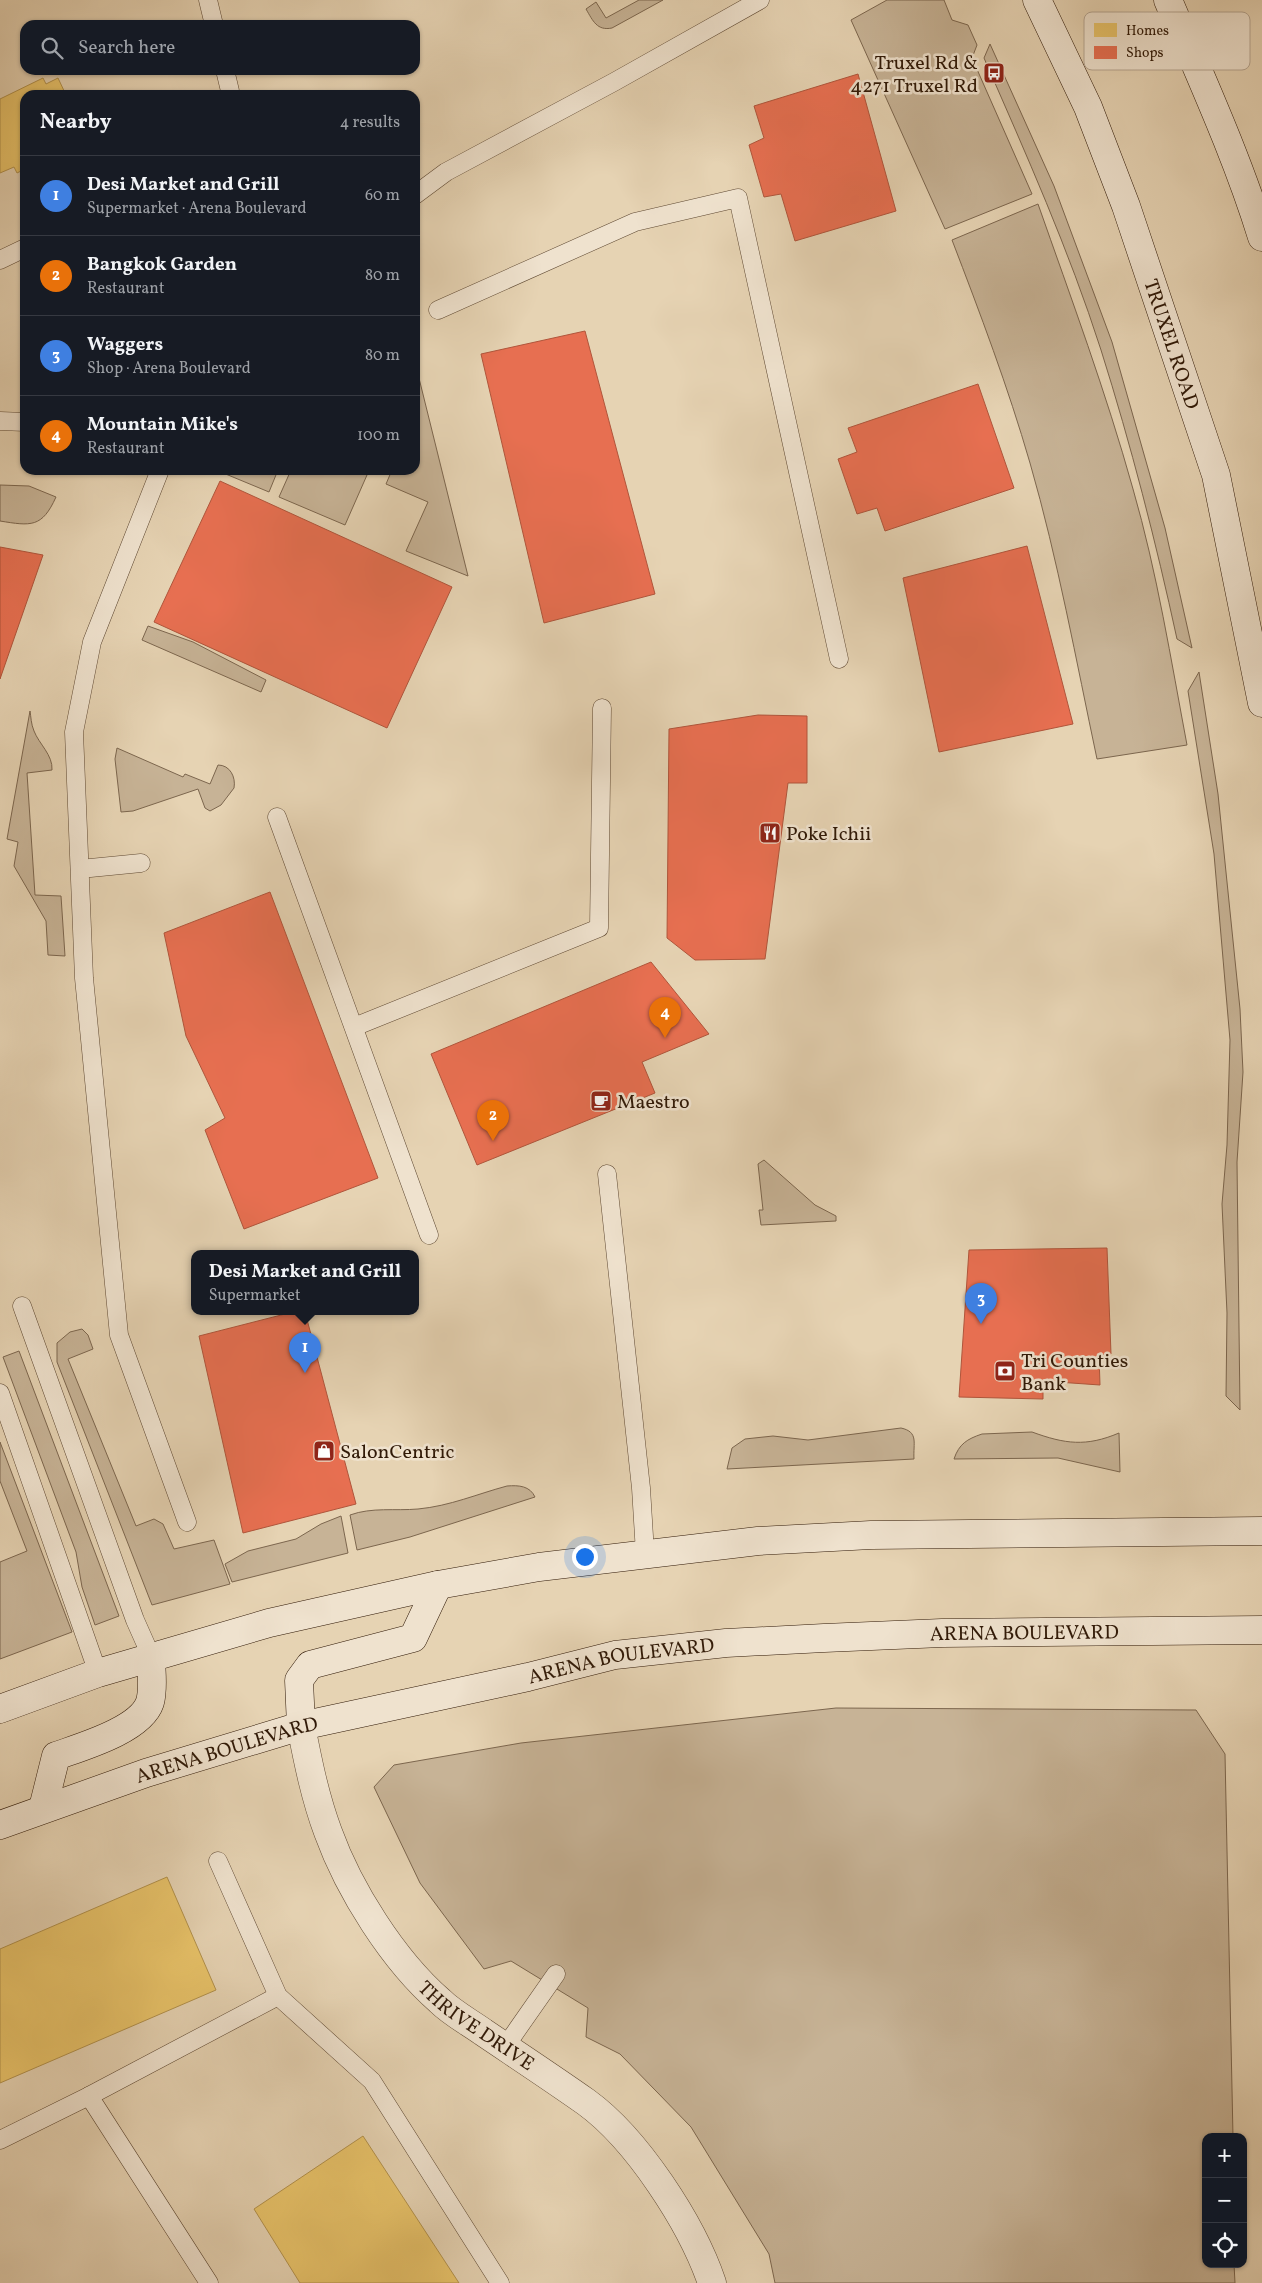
<!DOCTYPE html>
<meta charset="utf-8">
<style>
:root{--surface:#171b24;--page:#242831;--text:#f1f3f6;--muted:#9ea1a6;--line:#363941;--accent:#c59692}
body{margin:0;font-family:Vollkorn,serif;background:var(--page);color:var(--text)}
.controls{position:absolute;right:15px;bottom:15px;display:grid;overflow:hidden;border-radius:10px;box-shadow:0 1px 4px #0004}
.controls button{width:45px;height:45px;display:grid;place-items:center;padding:0;border:0;border-bottom:1px solid var(--line);background:var(--surface);color:var(--text);font:25px sans-serif}
.you{position:absolute;left:584px;top:1556px;width:18px;height:18px;margin:-12px;border:4px solid #fff;border-radius:50%;background:#1a73e8;box-shadow:0 0 0 8px #1a73e833}
.badge{display:grid;place-items:center;width:32px;height:32px;border-radius:50%;background:var(--accent);color:#fff;font-size:16px;font-weight:700}
.pin{position:absolute;translate:-50% -41px;filter:drop-shadow(0 1px 2px #0008)}
.pin::after{content:'';position:absolute;top:26px;width:18px;height:15px;background:inherit;clip-path:polygon(0 0,100% 0,50% 100%)}
.popup{position:absolute;left:191px;top:1250px;width:228px;height:65px;box-sizing:border-box;display:grid;place-content:center;border-radius:10px;background:var(--surface);filter:drop-shadow(0 1px 4px #0005);font-size:16px;white-space:nowrap;color:var(--muted)}
.popup b{font-size:19px;color:var(--text)}
.popup::after{content:'';position:absolute;left:50%;top:100%;margin-left:-10px;border:10px solid transparent;border-top-color:var(--surface)}
.list{margin:0;padding:0;list-style:none}
h2{display:flex;justify-content:space-between;align-items:center;height:65px;margin:0;padding:0 20px;font-size:21px}
h2 small{font-size:16px;font-weight:400;color:var(--muted)}
.list li{display:grid;grid-template-columns:32px 1fr auto;gap:15px;align-items:center;box-sizing:border-box;height:80px;padding:0 20px;border-top:1px solid var(--line)}
.list b{display:block;font-size:19px;white-space:nowrap}
.list p{margin:0;font-size:16px;white-space:nowrap;color:var(--muted)}
.list em{font-size:16px;font-style:normal;color:var(--muted)}
.icon{flex:none;width:28px;height:28px;fill:none;stroke:currentColor;stroke-width:2;stroke-linecap:round;stroke-linejoin:round}
.map{position:relative;flex:none;width:1262px;height:2283px;overflow:hidden}
.search{position:absolute;background:var(--surface);box-shadow:0 1px 4px #0004;left:20px;top:20px;width:400px;height:55px;display:flex;align-items:center;gap:12px;box-sizing:border-box;padding:0 18px;border-radius:15px;color:var(--muted);font-size:19px}
.panel{position:absolute;background:var(--surface);box-shadow:0 1px 4px #0004;left:20px;top:90px;width:400px;height:385px;border-radius:15px}
.map>svg:first-child{display:block}
.green{fill:#c7b396;stroke:#7c664e}
.homes{fill:#e9c46a;stroke:#b2914c}
.shops{fill:#e76f51;stroke:#b0553b}
.lines{fill:none;stroke-linecap:round;stroke-linejoin:round}
.service-casing{stroke:#5e4832;stroke-width:19}
.minor-casing{stroke:#5e4832;stroke-width:29}
.secondary-casing{stroke:#301907;stroke-width:29}
.service{stroke:#efe2ce;stroke-width:18}
.minor{stroke:#efe2ce;stroke-width:28}
.secondary{stroke:#efe2ce;stroke-width:28}
.labels{text-anchor:middle;stroke-width:5;stroke-linejoin:round;paint-order:stroke}
.poi-label{font-size:20px;fill:#301907;stroke:#efe2ce;text-anchor:start}
.street-label{font-size:20px;fill:#301907;stroke:#efe2ce}
.key{fill:#efe2ce;stroke:#b6a692;stroke-width:1}
.key-label{font-size:14px;fill:#301907}
</style>
<div class="map">
<svg width="1262" height="2283" viewBox="0 0 1262 2283">
<rect width="100%" height="100%" fill="#e6d3b3"/>
<filter id="stains"><feTurbulence type="fractalNoise" baseFrequency=".004" numOctaves="4"/><feColorMatrix values="0 0 0 0 .2 0 0 0 0 .09 0 0 0 0 .02 0 0 0 .5 -.17"/></filter>
<radialGradient id="worn" r=".72"><stop offset=".6" stop-color="#630" stop-opacity="0"/><stop offset="1" stop-color="#630" stop-opacity=".3"/></radialGradient>
<g class="green">
<path d="M639,0h24l-51,28c-15,3 -19,-7 -26,-19l10,-7 10,16z"/>
<path d="M887,0h57l8,20 16,5 9,20 -5,13 60,136 -87,35 -94,-209z"/>
<path d="M990,44l64,142 58,156 53,186 27,120 -15,-9c-21,-97 -46,-194 -76,-289 -32,-100 -75,-196 -117,-292z"/>
<path d="M1038,204c33,94 68,188 95,285 24,83 38,171 54,256l-90,14c-21,-99 -39,-199 -67,-296 -22,-76 -50,-150 -78,-223z"/>
<path d="M415,362l53,214 -62,-25 22,-49 -42,-18 6,-14h23z"/>
<path d="M216,470h62l-9,22z"/>
<path d="M291,470h64l12,5 -22,50 -66,-28z"/>
<path d="M0,485l29,1 27,11c-14,31 -25,29 -56,24z"/>
<path d="M148,626l45,16 73,38 -5,12 -119,-52z"/>
<path d="M1199,672l19,122 22,215 3,63 -6,90 3,248 -14,-14 1,-83 -5,-109 5,-59 3,-105 -16,-186 -26,-163z"/>
<path d="M30,711c1,6 1,13 4,20 5,13 19,24 18,39l-25,3 8,122 26,1 4,60 -17,-1 -2,-34 -32,-55 4,-24 -11,-3z"/>
<path d="M117,748l66,29 2,-3 25,10 8,-19c12,0 18,12 16,23l-13,17 -11,6 -5,-3 -7,-19 -65,22 -12,1 -6,-53z"/>
<path d="M764,1160l51,45 21,11v5l-75,4 -2,-15h4l-5,-46z"/>
<path d="M82,1329l6,6 5,14 -25,10 68,167 18,-7 9,5 11,25 40,-9 16,44 -78,21 -95,-243v-19l13,-11z"/>
<path d="M19,1351l100,265 -24,9 -13,-38 -6,-35 -73,-195z"/>
<path d="M901,1428c18,4 12,15 13,31l-187,10 5,-21 13,-9 28,-3 35,4z"/>
<path d="M1032,1432c33,12 54,15 87,1l1,39 -62,-14 -104,1c5,-15 13,-20 28,-25z"/>
<path d="M0,1442l72,190 -72,27v-97l27,-11 -27,-70z"/>
<path d="M507,1486c12,-1 23,0 28,11l-125,40 -53,13 -7,-35c22,-8 45,-4 68,-6 32,-3 59,-15 89,-23z"/>
<path d="M341,1516l7,37 -116,29 -7,-18 23,-13 48,-12 25,-15z"/>
<path d="M836,1708l360,2 29,44 8,383h-27v127h28l1,19h-460l-6,-29 -78,-127 -71,-73 -34,-17 2,-29 -77,-47 -27,8 -64,-86 -46,-96 20,-22 127,-22z"/>
</g>
<g class="homes">
<path d="M43,78l3,6 12,-6 8,17h-41v74l-8,4 -3,-6 -14,6v-74z"/>
<path d="M167,1877l49,113 -216,93v-134z"/>
<path d="M363,2136l96,147h-159l-46,-74z"/>
</g>
<g class="shops">
<path d="M858,74l38,137 -101,30 -14,-47 -17,3 -15,-52 15,-7 -10,-32z"/>
<path d="M585,331l70,263 -111,29 -63,-269z"/>
<path d="M978,384l36,104 -129,43 -8,-23 -20,6 -19,-55 19,-7 -9,-24z"/>
<path d="M220,481l232,106 -65,141 -233,-106z"/>
<path d="M1027,546l46,178 -134,28 -36,-174z"/>
<path d="M0,547l43,8 -43,124z"/>
<path d="M758,715l49,1v67h-19l-23,176 -70,1 -28,-22 2,-209z"/>
<path d="M270,892l108,286 -134,51 -39,-99 20,-12 -39,-82 -22,-103z"/>
<path d="M651,962l58,72 -67,28 13,31 -178,72 -46,-111z"/>
<path d="M1107,1248l4,106 -12,1 1,30 -57,-4v18l-84,-2 10,-147z"/>
<path d="M293,1312h12l51,192 -113,29 -44,-197z"/>
</g>
<g class="lines">
<g class="service-casing">
<g id="service">
<path d="M208,0l6,25"/>
<path d="M225,70l5,21 -1,4"/>
<path d="M415,195l31,-23 168,-90 146,-82"/>
<path d="M0,260l25,-12"/>
<path d="M438,310l197,-88 103,-24 101,461"/>
<path d="M0,421l25,1"/>
<path d="M160,470l-68,172 -18,90 10,246 35,357 68,187"/>
<path d="M277,817l152,418"/>
<path d="M80,869l61,-6"/>
<path d="M354,1027l245,-99 3,-220"/>
<path d="M607,1174l34,314 4,65"/>
<path d="M22,1306l113,314 16,36"/>
<path d="M0,1393l98,280"/>
<path d="M218,1861l60,135 94,85 128,202"/>
<path d="M505,2047l51,-73"/>
<path d="M89,2096l189,-100"/>
<path d="M0,2140l89,-44 120,187"/>
</g>
</g>
<g class="minor-casing">
<g id="minor">
<path id="s1" d="M301,1726c7,36 14,71 27,106 21,58 65,128 112,169 12,12 29,21 43,31 34,23 69,46 103,70 51,37 106,122 126,181"/>
</g>
</g>
<g class="secondary-casing">
<g id="secondary">
<path id="s2" d="M1037,0l51,107 38,99 90,269 46,228"/>
<path d="M1168,0c33,78 69,156 94,237"/>
<path d="M0,1709l98,-36 171,-50 169,-38 101,-18 219,-26 113,-6 391,-4"/>
<path d="M301,1726l-2,-46 11,-15 103,-27 25,-53"/>
<path d="M43,1808l13,-52c25,-9 85,-26 94,-54 4,-14 1,-31 1,-46"/>
<path id="s3" d="M0,1825l146,-52 155,-47 227,-49 87,-22 111,-12 98,-5 118,-5 320,-3"/>
</g>
</g>
<use href="#service" class="service"/>
<use href="#minor" class="minor"/>
<use href="#secondary" class="secondary"/>
</g>
<defs>
<g id="bus-square" transform="scale(1.125)"><rect x="-9" y="-9" width="18" height="18" rx="4" fill="#8f2418" stroke="#efe2ce"/><path d="M-5-6H5V4H4V6H2V4H-2V6H-4V4H-5ZM-3.5-4V0h7V-4ZM-3.5 1.2v1.5H-2V1.2ZM2 1.2v1.5H3.5V1.2Z" fill="#fff"/></g>
<g id="restaurant-square" transform="scale(1.125)"><rect x="-9" y="-9" width="18" height="18" rx="4" fill="#8f2418" stroke="#efe2ce"/><path d="M-5-6h1v4h1v-4h1v4h1v-4h1v5L-1.5 .5V6h-2V.5L-5-1ZM5-6V6H3V1.5H1.5Q1.5-4 5-6Z" fill="#fff"/></g>
<g id="cafe-square" transform="scale(1.125)"><rect x="-9" y="-9" width="18" height="18" rx="4" fill="#8f2418" stroke="#efe2ce"/><path d="M-5.5-4.5H6V0H3Q3 3.5 0 3.5H-2.5Q-5.5 3.5-5.5 0ZM3-3.2v2h1.7v-2ZM-6 4.5H4V6H-6Z" fill="#fff"/></g>
<g id="bank-square" transform="scale(1.125)"><rect x="-9" y="-9" width="18" height="18" rx="4" fill="#8f2418" stroke="#efe2ce"/><path d="M-6-4H6V4H-6ZM0-2.3a2.3 2.3 0 1 0 0 4.6a2.3 2.3 0 1 0 0-4.6Z" fill="#fff"/></g>
<g id="shop-square" transform="scale(1.125)"><rect x="-9" y="-9" width="18" height="18" rx="4" fill="#8f2418" stroke="#efe2ce"/><path d="M-5-2.5h2.3a2.7 3.5 0 0 1 5.4 0H5L5.5 6h-11ZM-1.5-2.5h3a1.5 2.3 0 0 0-3 0Z" fill="#fff"/></g>
</defs>
<g fill-rule="evenodd">
<use href="#bus-square" x="994" y="73"/>
<use href="#restaurant-square" x="770" y="833"/>
<use href="#cafe-square" x="601" y="1101"/>
<use href="#bank-square" x="1005" y="1371"/>
<use href="#shop-square" x="324" y="1451"/>
</g>
<g class="labels">
<g class="poi-label">
<text x="978" y="69" text-anchor="end">Truxel Rd &amp;<tspan x="978" dy="23">4271 Truxel Rd</tspan></text>
<text x="786" y="840">Poke Ichii</text>
<text x="617" y="1108">Maestro</text>
<text x="1021" y="1367">Tri Counties<tspan x="1021" dy="23">Bank</tspan></text>
<text x="340" y="1458">SalonCentric</text>
</g>
<g class="street-label">
<text dy="7" stroke="none"><textPath href="#s2" startOffset="370">TRUXEL ROAD</textPath></text>
<text dy="7" stroke="none"><textPath href="#s3" startOffset="1049">ARENA BOULEVARD</textPath></text>
<text dy="7" stroke="none"><textPath href="#s3" startOffset="644">ARENA BOULEVARD</textPath></text>
<text dy="7" stroke="none"><textPath href="#s3" startOffset="239">ARENA BOULEVARD</textPath></text>
<text dy="7" stroke="none"><textPath href="#s1" startOffset="358">THRIVE DRIVE</textPath></text>
</g>
</g>
<rect x="1084" y="12" width="166" height="58" rx="8" class="key"/>
<rect x="1094" y="23" width="23" height="14" fill="#e9c46a"/>
<rect x="1094" y="46" width="23" height="13" fill="#e76f51"/>
<g class="key-label">
<text x="1126" y="35">Homes</text>
<text x="1126" y="57">Shops</text>
</g>
<rect width="100%" height="100%" filter="url(#stains)"/>
<rect width="100%" height="100%" fill="url(#worn)"/>
</svg>
<div class="controls">
<button>+</button>
<button>−</button>
<button><svg class="icon" aria-label="locate" viewBox="0 0 24 24"><circle cx="12" cy="12" r="6"/><path d="M12 2v4M12 18v4M2 12h4M18 12h4"/></svg></button>
</div>
<div class="you"></div>
<div class="pin badge" style="left:305px;top:1373px;background:#3f7fe0">1</div>
<div class="popup"><b>Desi Market and Grill</b>Supermarket</div>
<div class="pin badge" style="left:493px;top:1141px;background:#e8710a">2</div>
<div class="pin badge" style="left:981px;top:1324px;background:#3f7fe0">3</div>
<div class="pin badge" style="left:665px;top:1038px;background:#e8710a">4</div>
<div class="search"><svg class="icon" aria-label="search" viewBox="0 0 24 24"><circle cx="10" cy="10" r="6"/><path d="M15 15l6 6"/></svg>Search here</div>
<section class="panel">
<h2>Nearby<small>4 results</small></h2>
<ul class="list">
<li><span class="badge" style="background:#3f7fe0">1</span><div><b>Desi Market and Grill</b><p>Supermarket · Arena Boulevard</p></div><em>60 m</em></li>
<li><span class="badge" style="background:#e8710a">2</span><div><b>Bangkok Garden</b><p>Restaurant</p></div><em>80 m</em></li>
<li><span class="badge" style="background:#3f7fe0">3</span><div><b>Waggers</b><p>Shop · Arena Boulevard</p></div><em>80 m</em></li>
<li><span class="badge" style="background:#e8710a">4</span><div><b>Mountain Mike's</b><p>Restaurant</p></div><em>100 m</em></li>
</ul>
</section>
</div>
